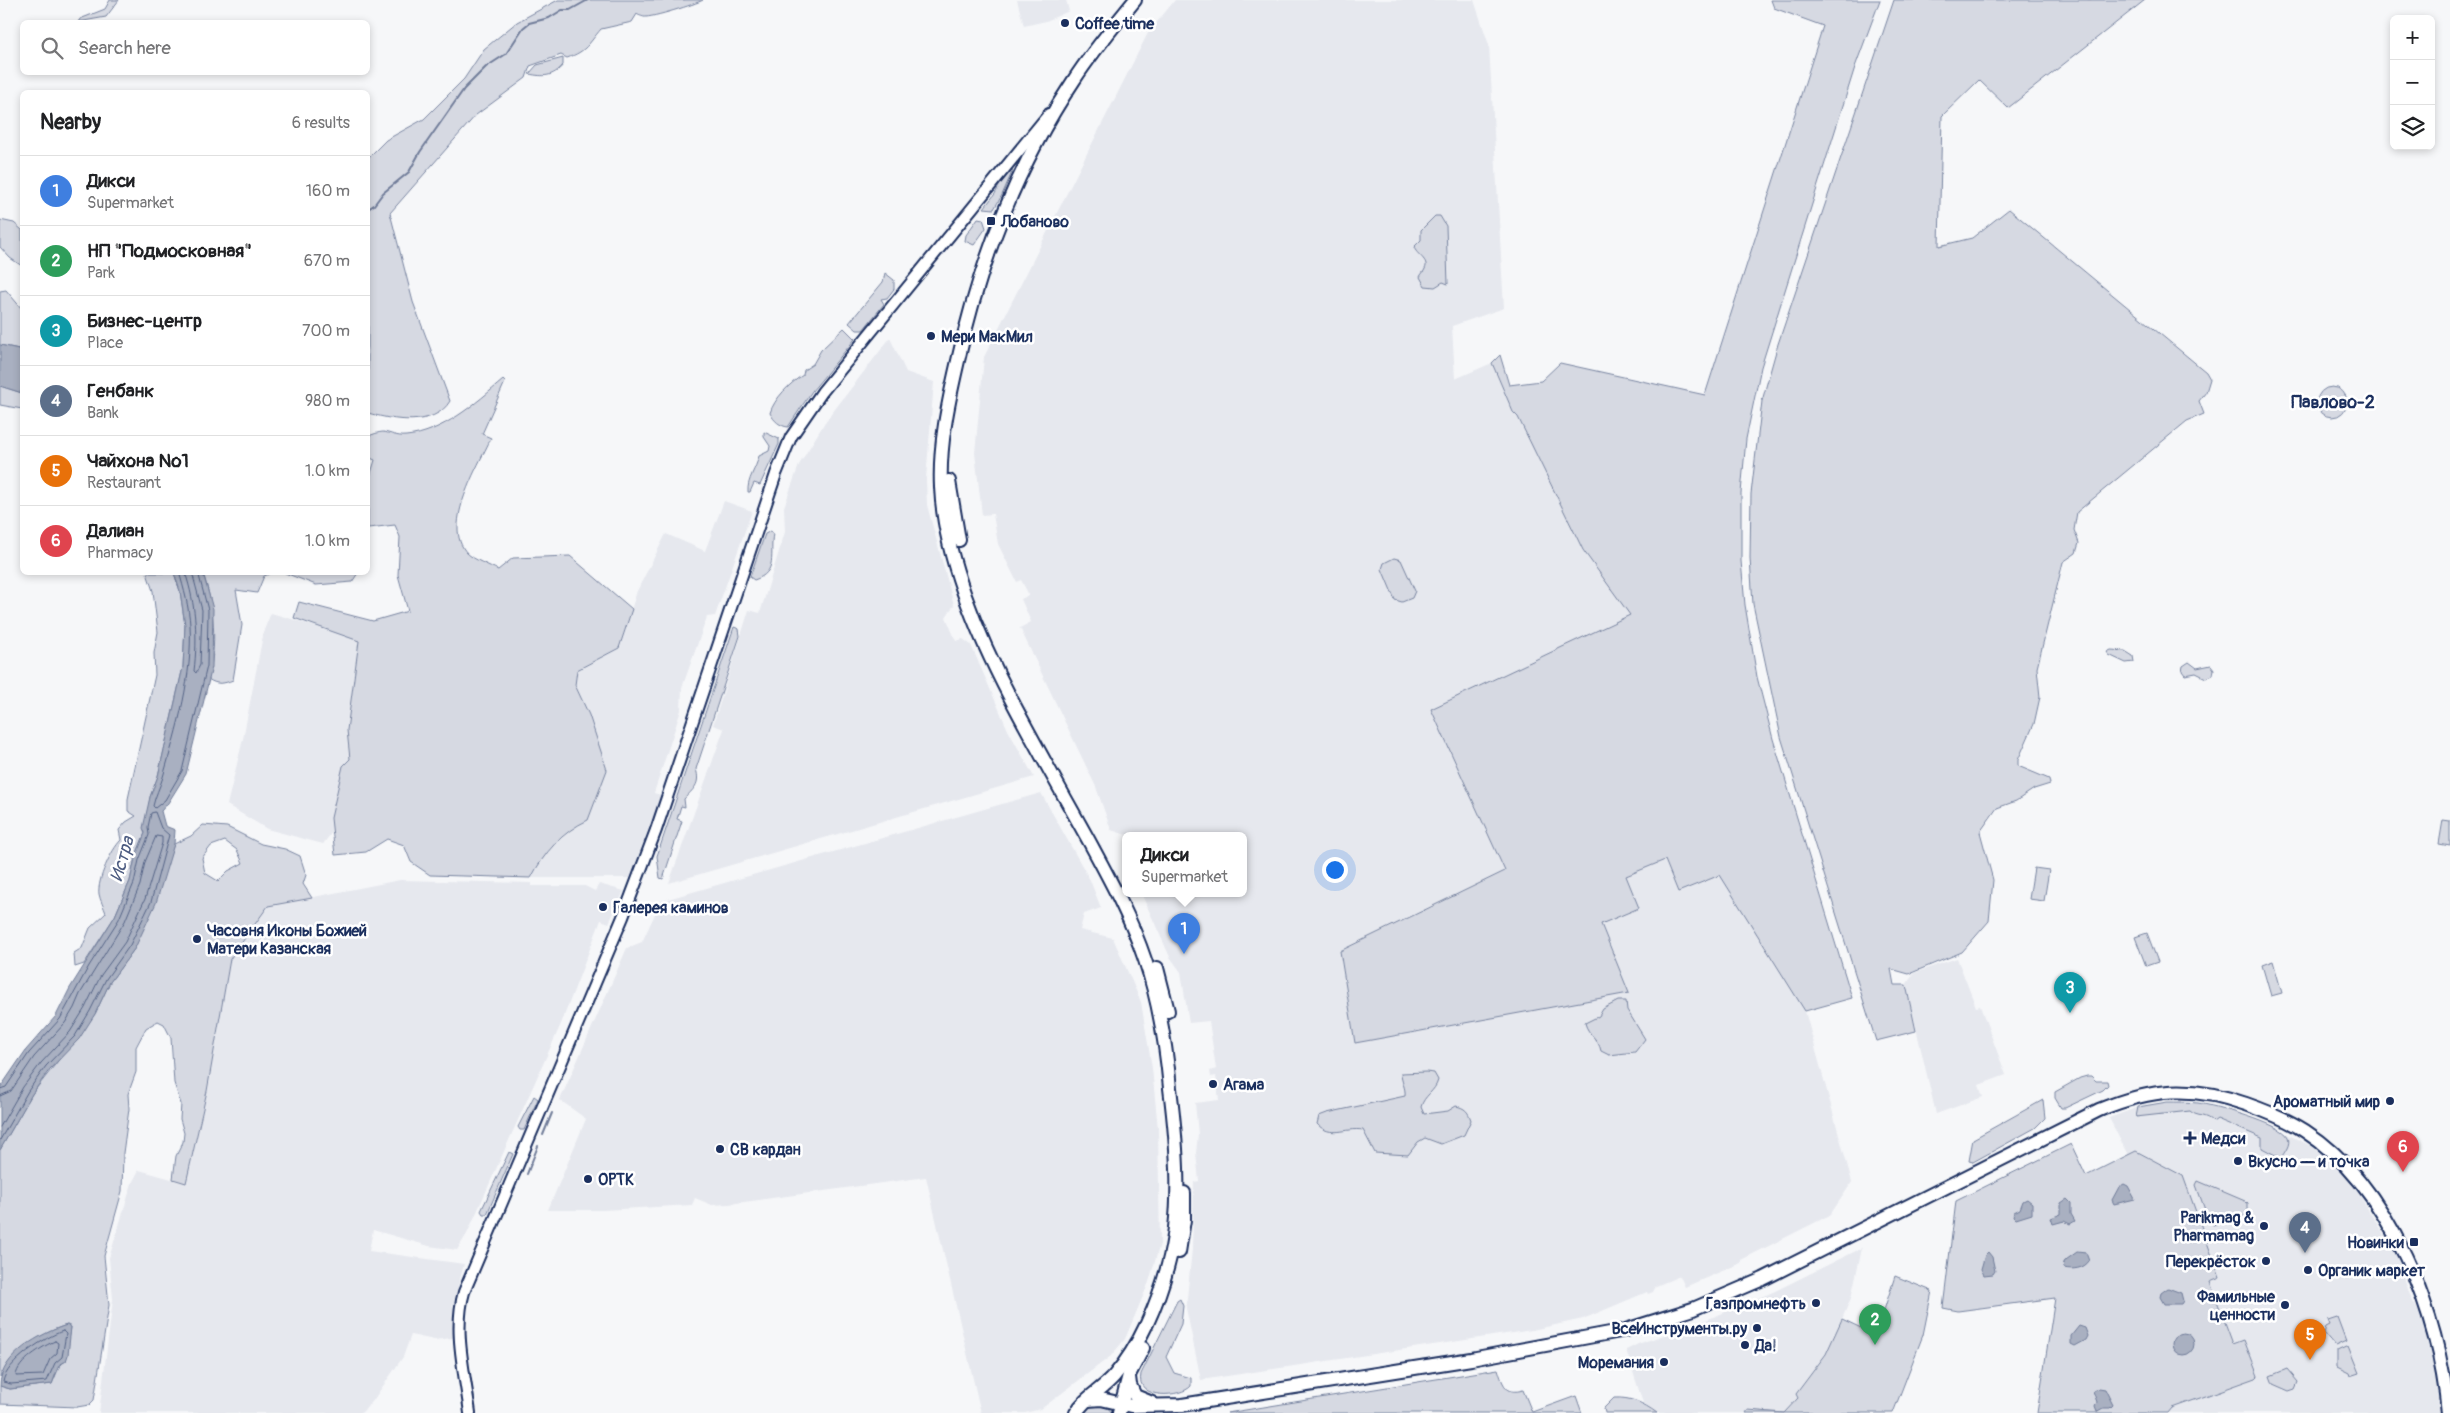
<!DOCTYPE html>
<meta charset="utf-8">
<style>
:root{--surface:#fff;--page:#f2f2f2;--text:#202124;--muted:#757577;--line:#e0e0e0;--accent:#b45309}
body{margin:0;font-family:Pangolin,sans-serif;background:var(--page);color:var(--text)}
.controls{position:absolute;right:15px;top:15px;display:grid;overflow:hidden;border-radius:8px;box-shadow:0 2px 8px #0003}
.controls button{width:45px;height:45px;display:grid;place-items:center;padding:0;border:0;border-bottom:1px solid var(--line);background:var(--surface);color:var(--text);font:25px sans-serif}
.you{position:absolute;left:1334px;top:869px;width:18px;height:18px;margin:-12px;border:4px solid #fff;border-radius:50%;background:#1a73e8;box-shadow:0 0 0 8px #1a73e833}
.badge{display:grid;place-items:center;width:32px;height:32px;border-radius:50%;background:var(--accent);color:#fff;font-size:16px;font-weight:700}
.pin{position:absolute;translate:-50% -41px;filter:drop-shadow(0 1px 2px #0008)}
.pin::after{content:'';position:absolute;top:26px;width:18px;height:15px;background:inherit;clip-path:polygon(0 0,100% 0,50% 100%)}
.popup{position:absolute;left:1122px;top:832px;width:125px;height:65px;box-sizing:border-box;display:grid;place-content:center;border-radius:8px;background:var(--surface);filter:drop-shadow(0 1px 4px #0005);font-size:16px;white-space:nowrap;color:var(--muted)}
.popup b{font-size:19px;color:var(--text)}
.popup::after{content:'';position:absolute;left:50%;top:100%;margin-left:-10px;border:10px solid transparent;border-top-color:var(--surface)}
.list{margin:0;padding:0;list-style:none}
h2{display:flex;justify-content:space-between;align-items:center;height:65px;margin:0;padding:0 20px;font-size:21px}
h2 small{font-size:16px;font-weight:400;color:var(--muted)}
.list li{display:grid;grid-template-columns:32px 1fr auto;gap:15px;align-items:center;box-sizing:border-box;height:70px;padding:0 20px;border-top:1px solid var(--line)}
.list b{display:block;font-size:19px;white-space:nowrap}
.list p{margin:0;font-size:16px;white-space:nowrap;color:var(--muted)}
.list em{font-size:16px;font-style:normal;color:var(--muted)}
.icon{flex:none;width:28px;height:28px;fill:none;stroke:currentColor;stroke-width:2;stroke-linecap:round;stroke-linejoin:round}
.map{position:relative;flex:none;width:2450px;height:1413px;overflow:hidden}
.search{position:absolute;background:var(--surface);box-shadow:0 2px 8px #0003;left:20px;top:20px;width:350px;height:55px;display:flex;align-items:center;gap:12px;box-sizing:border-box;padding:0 18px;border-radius:8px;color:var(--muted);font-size:19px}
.panel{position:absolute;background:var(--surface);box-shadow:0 2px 8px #0003;left:20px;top:90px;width:350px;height:485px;border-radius:8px}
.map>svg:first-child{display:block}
.built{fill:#e6e8ee}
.green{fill:#d6d9e2;stroke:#7884a0;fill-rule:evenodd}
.water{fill:#a9b0c1;stroke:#707c99}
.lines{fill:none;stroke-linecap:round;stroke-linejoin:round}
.shore{stroke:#546386;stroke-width:1}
.stream{stroke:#707c99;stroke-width:2}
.minor-casing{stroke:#1b2f5e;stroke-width:14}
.major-casing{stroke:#1b2f5e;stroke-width:16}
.minor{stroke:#fff;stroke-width:10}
.major{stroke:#fff;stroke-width:12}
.poi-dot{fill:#1b2f5e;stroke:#fff;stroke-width:2}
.labels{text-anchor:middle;stroke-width:5;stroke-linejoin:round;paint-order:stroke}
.poi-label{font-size:16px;font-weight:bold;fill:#1b2f5e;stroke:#fff;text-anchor:start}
.neighbourhood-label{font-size:18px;font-weight:bold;fill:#1b2f5e;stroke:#fff}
.water-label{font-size:18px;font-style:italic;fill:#4d5c81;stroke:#fff}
</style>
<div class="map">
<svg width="2450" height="1413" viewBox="0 0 2450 1413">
<rect width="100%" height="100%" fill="#f6f7f9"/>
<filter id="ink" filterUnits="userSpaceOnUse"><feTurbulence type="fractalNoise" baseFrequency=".02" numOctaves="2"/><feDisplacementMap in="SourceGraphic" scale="10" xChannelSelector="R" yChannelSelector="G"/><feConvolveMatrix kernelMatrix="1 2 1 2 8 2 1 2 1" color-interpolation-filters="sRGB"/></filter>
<g filter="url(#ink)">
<g class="built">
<path d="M1017,0h49l3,11 -23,10 -22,5z"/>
<path d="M1175,0h299l15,45 15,263 -52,18 3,53 37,-16 21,49 5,4 65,134 48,65 -200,94 74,162 -165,80 15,92 274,-50 -28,-69 25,-48 39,-16 13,32 42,-18 85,137 47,171 -22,33 -89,45v3l-56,24 -5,-11 -24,10 -3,6 -5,2 -1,-2 -64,27 -51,11 -331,50 -15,-72 6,-59 2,-67 5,-1 -3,-28 2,-19 -3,-31 24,-3 -3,-24 -5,1 -1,-6 6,-2 -7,-48 -20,2 -8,-51 -11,-15 -29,-64h102v-58h-116l-16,-5 -15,-43 -76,-159 11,-6 -10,-23 8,-4 -8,-15 -4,2 -19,-38 -5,-30 -11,1 -7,-62 9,-96 164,-324z"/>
<path d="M890,338l16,34 28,10 -8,97 1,26 27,100 -8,12 10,24 7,-2 8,6 37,85 26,47 -365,106 55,-154 -11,-4 36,-115 11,3 25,-81 -1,-25 15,-42 26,-43z"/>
<path d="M724,501l28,10 -37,105 -8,1 -25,71 -1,22 -27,83 7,2 -31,83h-99l12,-22 30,-29 15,-7 1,-105 -14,-30 2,-15 42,-22 18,-57 29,-57 39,17z"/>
<path d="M271,613l75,22 76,33 -37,96 -62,80 -56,-15 -40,-24 16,-66 21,-109z"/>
<path d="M1041,793l49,87 11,28 -17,6 -4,16 33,8 28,64 11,66 6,61 2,115 -11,38 -24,57 -14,17 -70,53 -16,4h-44l-55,-236 -197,27 -17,1 -17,-7 -3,7 -89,5h-55l38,-91 -26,-19 67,-152 15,-6 19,-41z"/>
<path d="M400,880l132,3v3h53l10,5 4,-7 25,7 -15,32 -8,-3 -40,104 -94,210 -10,16 -28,-4 -56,-16 -4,21 95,13 -11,42v32l-19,2 -23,-5 -8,22 -31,45 -11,11h-262l14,-114 -4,-41 23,-75 7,-13 47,13 21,-92 23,-132 38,-53z"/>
<path d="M1957,958l19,49 4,-1 26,69 -27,10 4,12 -47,17 -30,-129 8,-12z"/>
<path d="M2167,1102l30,1 28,6 32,10 56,28 31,28 14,18 39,63 14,42 11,19 14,61 4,35h-272l4,-5 84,-30 2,-2 -14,-36 -11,4 -24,-62 11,-5 -76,-121 -7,-5 -9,4 -19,-37 35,-13z"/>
<path d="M1862,1248l-11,50 -9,21 -16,35 -30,40 2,4 -14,15 -36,-3 -2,3h-89l-14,-10 -17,-53 12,-6 61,-21 74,-31z"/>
</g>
<g class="green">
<path d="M110,0h9l-13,17 -28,5 2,-3 25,-10z"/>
<path d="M558,0h145c-7,4 -51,18 -59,17 0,0 -7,-2 -7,-3l-5,8 -31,7c-13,15 -14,22 -34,29l-6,-3 -31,11 -4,12 -50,37 -86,98 23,89 37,99c-16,27 -58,19 -82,12v-255l18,-18 38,-21 40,-40 20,-30 33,-27z"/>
<path d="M1771,0h109l-25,67 -94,300 -15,72 -5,54v68l4,44 12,72 16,62 79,259 -47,13 -85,-136 -42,17 -13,-32 -39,16 13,32 -38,16 28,69 -274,50 -15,-92 165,-80 -74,-162 199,-94 -47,-65 -65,-133 -5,-5 -21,-49 8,-8 9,30 32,-4 19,-18 145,32 118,-369 -49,-18z"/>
<path d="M1894,0h251l-137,108 -29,-28 -37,36 -3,130 33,-8 37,-29 197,163 4,7 -4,13 -7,9 5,13 -17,7 -110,91 -3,18 5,13 -3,10 -13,9 -26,106 3,29 -6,27 -16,36v6l31,13 1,5 -16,5 -18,12 -19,7 -17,24 13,48 -4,41 -27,31 -53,22 -18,-5 3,16h12l10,46 -40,10 -95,-304 -28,-133 -3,-46 1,-64 11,-93 16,-57z"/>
<path d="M563,58v7c-10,12 -19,12 -34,9l8,-9z"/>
<path d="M1007,170h6l-11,25 -8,14 -10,-1 11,-14z"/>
<path d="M1435,216h5l6,10 2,58 -5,-2 -8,5 -10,-1 -5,-9c1,-3 4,-5 5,-8 5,-9 -9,-14 -11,-22l7,-7v-10z"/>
<path d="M978,218l5,1 3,9 -12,17 -9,-4 1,-6z"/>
<path d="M0,220l14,3 8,7v36l-12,-8 -10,-11z"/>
<path d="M885,273l9,7v9l-7,9 -6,1 3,5 -21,26h-6l-8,-7 34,-41z"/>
<path d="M6,290l16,19v43l-3,-3 -19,-4v-54z"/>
<path d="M844,328l11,11 -43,52 -24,36c-8,-1 -14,-6 -18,-14 4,-14 20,-30 33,-38l1,-5 9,-6 8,-14z"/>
<path d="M503,380l2,2 -23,52 9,4c-13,29 -50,87 -24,115 7,7 22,12 31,17l15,-12 57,-2 62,53 -13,39 -42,22 -2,15 14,30 18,55 -19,50c-26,12 -44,33 -57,58l-101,-3 -19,-13 -7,-17 -17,-6 -21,13 -31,3 -4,-37 12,-52 7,-7 -3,-29 12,-89 -65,-23 5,-16 74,19 35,-10 -10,-36 2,-38 -5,-12 -27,3v-45l7,-23 -7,-3v-21c4,-1 10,-4 15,-4 8,1 14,5 23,4 36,-3 70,-33 97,-56z"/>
<path d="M0,386l22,7v16l-22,-4z"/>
<circle cx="2332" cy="402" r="15"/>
<path d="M764,432l15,7v5l-19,41 -6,-2 -4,9h-2c-1,-13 8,-23 11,-36l10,-5 1,-5 -6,-9z"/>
<path d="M771,531l2,3c-4,20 6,38 -19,46l-4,-3 15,-43z"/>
<path d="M1394,558l7,2 14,31 -3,7 -10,4 -7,-2 -13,-31 2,-6z"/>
<path d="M147,573h27l6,18 5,34 -2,42 -25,109 -8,21 -5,36 -10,25 -5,23 -15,35 -31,48 -9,3 -1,-14 8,-5 8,-20 16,-15c-2,-6 -6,-13 -7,-19 -2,-14 12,-44 22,-54l-2,-10 7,-8 10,-6 -8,-5v-12l27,-124 -1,-22 4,-21 -5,-41z"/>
<path d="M203,573h69l-8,3 -7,17 -21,-3 6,35 -9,55c-10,4 -16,5 -25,-1 10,-34 6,-73 -5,-106z"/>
<path d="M285,573h73l-6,9 -36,3z"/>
<path d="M734,627l5,2 1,7 -44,133c5,16 -3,20 -12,30l1,8 -4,-1 -4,13 5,2 -19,58 -3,-1 -3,-22z"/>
<path d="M2111,650l14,1 8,5 1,6 -8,1 -17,-8 -2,-3z"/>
<path d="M2189,662l8,6 14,-3 3,4 -1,6 -7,3 -10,-5 -11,2 -3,-4 1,-5z"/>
<path d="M2443,820l7,1v25l-11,-2z"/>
<path d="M203,825l24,2 34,17 24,5 15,7 6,19 -3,9 9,14 -44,8 -38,53 -23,132 -21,92 -13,-4 3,-23 7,-14 1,-9 -4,-14 1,-15 -7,-21 -3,-45 -7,-14 -6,-3 -12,7 -10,19v25l-8,22 1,15 -6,44 -1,38 -18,65 5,49 -15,95 -5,5 -12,2 -77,-3v-18l10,3 42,-5 8,-19 6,-4 5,-34 -4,-2c-29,9 -51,26 -67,52v-227l32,-56 63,-80 15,-32 25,-34 39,-104 17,-8zM225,841l12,9 6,13 -15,8 -10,10 -13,-8 -3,-15 9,-12z"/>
<path d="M2034,868l15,2 -5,31 -15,-2z"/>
<path d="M2147,933l11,29 -12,4 -11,-29z"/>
<path d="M2273,961l9,32 -11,3 -9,-31z"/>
<path d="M1618,1001h8l1,9 18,29 -10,13 -26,3 -8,-4c-2,-12 -13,-16 -16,-28l14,-7 4,-7z"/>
<path d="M1426,1072l8,1 4,7c-3,12 -14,15 -17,27l3,7 24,-3 8,-5c9,2 12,5 15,14l-7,15 -23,9 -16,-6 -7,4 -10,13 -33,-2 -12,-23c-17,-3 -32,9 -46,-6l2,-8 8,-3 78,-17c1,-9 -4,-14 -4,-23z"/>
<path d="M2087,1076h4l5,5h11l1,4 -5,5 -38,18h-4l-6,-10v-6l25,-14z"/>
<path d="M534,1096l4,3 -14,31h-4l-2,-3z"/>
<path d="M2043,1100l2,18 -10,10 -62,34 -4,-1 4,-22z"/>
<path d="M2167,1102c10,0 21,0 31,1 15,2 85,21 90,34 3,8 -3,14 -7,21l-19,-10v-10l-45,-19 -4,3c-7,-8 -17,-5 -23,-11l-54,6 2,-10z"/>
<path d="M2071,1144l15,32 50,-25 47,25 37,102 -10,4 23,62 11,-4 14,36 -2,2 -84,30 -4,5h-131l18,-115 -97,13 -15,-3 13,-107z"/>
<path d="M509,1152l4,2 -26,60h-4l-2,-3z"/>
<path d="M2198,1181l47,20 3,3v6l-4,6 -31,9 -4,-4 -13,-36z"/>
<path d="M1895,1276l37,15 -9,44 -30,78h-147l2,-3 36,3 14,-15 -2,-4 30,-40 16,-35 34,16z"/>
<path d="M1180,1299l3,7 -2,18 -15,33 8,16 17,5v8c-9,11 -56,15 -50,-12l36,-73z"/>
<path d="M2337,1317l9,24 -11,5 -11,-13 2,-6 4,-2 -2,-5z"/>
<path d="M2348,1346l11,27 -9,3 -1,-3 -12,-6v-16z"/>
<path d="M1498,1369c5,16 8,26 25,21l9,22 44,-16 6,17h-355z"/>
<path d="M2287,1369l11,13 -3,7 -6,2 -16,-7 -3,-8z"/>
<path d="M1614,1398c17,-1 29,5 43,15h-52l-1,-5z"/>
<path d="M1092,1403l15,4 5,6h-31z"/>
</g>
<g class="water">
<path d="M0,345l19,4 3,3v41l-22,-7z"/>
<path d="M174,573h29l10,36 -1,58 -26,107 -18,29 -7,8 4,15 10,4 -1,14 -18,59 -21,45 -25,34 -15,32 -16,25 -29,30 -18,25 -32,56v-62l26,-38 30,-34 14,-28 45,-72 15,-35 5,-23 10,-25 -2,-5 7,-31 8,-21 25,-109 2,-42 -5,-34z"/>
<path d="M2124,1184l4,2 7,13 -21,5 -2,-4 7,-13z"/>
<path d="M2027,1199l5,4v11l-16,5 -3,-3 1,-4 6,-3 3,-8z"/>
<path d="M2067,1199l4,4v11l4,7 -5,3 -6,-3 -11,3 -2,-6 10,-4v-11z"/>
<path d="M1988,1252l4,5 3,14 -2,3 -9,1 -3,-6 4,-14z"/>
<path d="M2077,1252l9,1 3,8c-5,8 -17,9 -25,7l-1,-6z"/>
<path d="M2168,1288l13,5 2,8 -2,3h-17l-4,-7 1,-4z"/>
<path d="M67,1325l4,2 -3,28 -2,6 -7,4 -7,19 -42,5 -10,-3c0,-31 41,-53 67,-61z"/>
<path d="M2079,1326l6,2 3,8 -2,4 -11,6 -4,-2v-8z"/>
<circle cx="2183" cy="1344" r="11"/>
<path d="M2099,1388l6,1 8,16 -3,3h-6l-7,4 -2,-5 2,-5 -4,-11z"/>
</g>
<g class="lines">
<g class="shore">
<path d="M179,572c5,17 10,35 11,53 3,50 -13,104 -27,152 -3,10 -8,19 -10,29l2,2 10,-8 17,-29 25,-105 1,-56 -10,-38"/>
<path d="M185,572c11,33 13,65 9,99l2,2 4,-8 2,-55 -10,-38"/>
<path d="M0,1089l6,-2 23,-34 31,-34 29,-53 30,-47 15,-36 5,-23 10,-25 -1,-8 3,-14 4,-1 6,16 8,7 -18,67 -21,43 -24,34 -16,32 -15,25 -29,30 -18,25 -28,49"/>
<path d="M0,1096l11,-5 23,-34 31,-34 9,-15 6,-14 45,-73 15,-36 5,-23 11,-26 6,1v6l-17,56 -20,43 -24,33 -16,33 -15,24 -29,31 -18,24 -23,40"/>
<path d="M63,1331l3,3 -4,23 -7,6 -8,18 -36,3 -8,-2c3,-20 42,-45 60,-51z"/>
<path d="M55,1341l3,2 -1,10 -7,6 -7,16 -27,1c1,-14 27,-30 39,-35z"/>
</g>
<g class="stream">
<path d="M368,209l6,-4 9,-12 26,-21 11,-20 44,-63 22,-22 20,-13 17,-26 6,-5 20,-5 13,-8h8l18,-10"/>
<path d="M543,1135l9,-22"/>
<path d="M527,1174l11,-28"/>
</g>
<g class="minor-casing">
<path id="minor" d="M470,1413c-5,-39 -17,-83 -6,-121l159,-375 33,-87 120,-356 15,-37 31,-45 227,-278"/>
</g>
<g class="major-casing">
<g id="major">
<path d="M949,481l10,59"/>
<path d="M1157,968l11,43"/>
<path d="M1179,1252l5,-32v-27"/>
<path d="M1129,1377l1,8 5,11 17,7"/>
<path d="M1088,1400l13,-1 30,7 51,-1 289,-46 155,-29 67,-21 70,-30 336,-169c53,-22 93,-25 147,-6 20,7 41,15 59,27 85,55 135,184 143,282"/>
<path d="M1076,1413c8,-15 27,-24 38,-37 26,-30 44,-73 54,-111 15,-55 9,-120 2,-177 -4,-43 -11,-87 -25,-128 -14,-42 -35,-80 -56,-119 -26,-47 -53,-94 -78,-142 -32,-61 -67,-143 -70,-212 -2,-41 7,-83 16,-122 22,-100 60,-200 117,-285 18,-28 40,-54 61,-80"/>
<path d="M1119,1413l10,-38 14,-27"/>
</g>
</g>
<use href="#minor" class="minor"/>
<use href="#major" class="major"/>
</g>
</g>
<g class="poi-dot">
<circle cx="1065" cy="23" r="5"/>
<rect x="986" y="216" width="10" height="10" rx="2.5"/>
<circle cx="931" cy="336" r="5"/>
<circle cx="603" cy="907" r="5"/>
<circle cx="197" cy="939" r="5"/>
<circle cx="1213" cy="1084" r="5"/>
<circle cx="2390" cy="1101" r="5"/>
<path d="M2187.5 1130.5h5v5h5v5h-5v5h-5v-5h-5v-5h5z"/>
<circle cx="720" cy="1149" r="5"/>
<circle cx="2238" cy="1161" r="5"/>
<circle cx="588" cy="1179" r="5"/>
<circle cx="2264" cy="1226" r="5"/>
<rect x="2409" y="1237" width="10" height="10" rx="2.5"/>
<circle cx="2266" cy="1261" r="5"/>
<circle cx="2308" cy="1270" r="5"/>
<circle cx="1816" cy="1303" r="5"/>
<circle cx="2285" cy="1305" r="5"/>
<circle cx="1757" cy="1328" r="5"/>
<circle cx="1745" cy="1345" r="5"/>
<circle cx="1664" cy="1362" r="5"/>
</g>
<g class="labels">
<g class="poi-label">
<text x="1075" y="29">Coffee time</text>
<text x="1001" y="227">Лобаново</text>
<text x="941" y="342">Мери МакМил</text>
<text x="613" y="913">Галерея каминов</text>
<text x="207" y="936">Часовня Иконы Божией<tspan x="207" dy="18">Матери Казанская</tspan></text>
<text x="1223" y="1090">Агама</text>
<text x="2380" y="1107" text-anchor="end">Ароматный мир</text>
<text x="2201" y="1144">Медси</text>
<text x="730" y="1155">СВ кардан</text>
<text x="2248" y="1167">Вкусно — и точка</text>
<text x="598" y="1185">ОРТК</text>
<text x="2254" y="1223" text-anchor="end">Parikmag &amp;<tspan x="2254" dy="18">Pharmamag</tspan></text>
<text x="2404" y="1248" text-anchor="end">Новинки</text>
<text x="2256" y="1267" text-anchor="end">Перекрёсток</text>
<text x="2318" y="1276">Органик маркет</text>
<text x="2275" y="1302" text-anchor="end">Фамильные<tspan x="2275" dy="18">ценности</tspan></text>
<text x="1806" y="1309" text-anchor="end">Газпромнефть</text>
<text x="1747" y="1334" text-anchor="end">ВсеИнструменты.ру</text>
<text x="1755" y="1351">Да!</text>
<text x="1654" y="1368" text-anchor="end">Моремания</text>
</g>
<g class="neighbourhood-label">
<text x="2333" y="408">Павлово-2</text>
</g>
<g class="water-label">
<text transform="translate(122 859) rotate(-74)" y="6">Истра</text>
</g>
</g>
</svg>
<div class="controls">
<button>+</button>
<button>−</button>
<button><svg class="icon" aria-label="layers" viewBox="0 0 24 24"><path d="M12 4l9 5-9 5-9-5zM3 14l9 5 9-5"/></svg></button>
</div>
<div class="you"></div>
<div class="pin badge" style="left:1184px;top:954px;background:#3f7fe0">1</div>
<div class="popup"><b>Дикси</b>Supermarket</div>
<div class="pin badge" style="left:1875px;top:1345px;background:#2e9e5b">2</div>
<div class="pin badge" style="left:2070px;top:1013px;background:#0f9aa8">3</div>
<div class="pin badge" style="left:2305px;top:1253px;background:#5c6f8a">4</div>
<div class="pin badge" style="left:2310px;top:1360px;background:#e8710a">5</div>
<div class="pin badge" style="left:2403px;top:1172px;background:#e0444e">6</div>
<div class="search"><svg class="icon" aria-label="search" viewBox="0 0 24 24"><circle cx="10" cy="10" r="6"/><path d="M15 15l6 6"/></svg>Search here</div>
<section class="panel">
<h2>Nearby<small>6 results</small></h2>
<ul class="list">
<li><span class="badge" style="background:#3f7fe0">1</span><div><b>Дикси</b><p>Supermarket</p></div><em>160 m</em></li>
<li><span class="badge" style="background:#2e9e5b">2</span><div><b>НП &quot;Подмосковная&quot;</b><p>Park</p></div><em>670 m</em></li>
<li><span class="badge" style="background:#0f9aa8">3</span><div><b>Бизнес-центр</b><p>Place</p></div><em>700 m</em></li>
<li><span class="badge" style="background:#5c6f8a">4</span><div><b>Генбанк</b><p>Bank</p></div><em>980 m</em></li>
<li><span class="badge" style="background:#e8710a">5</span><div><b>Чайхона №1</b><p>Restaurant</p></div><em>1.0 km</em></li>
<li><span class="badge" style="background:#e0444e">6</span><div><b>Далиан</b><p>Pharmacy</p></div><em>1.0 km</em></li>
</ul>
</section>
</div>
